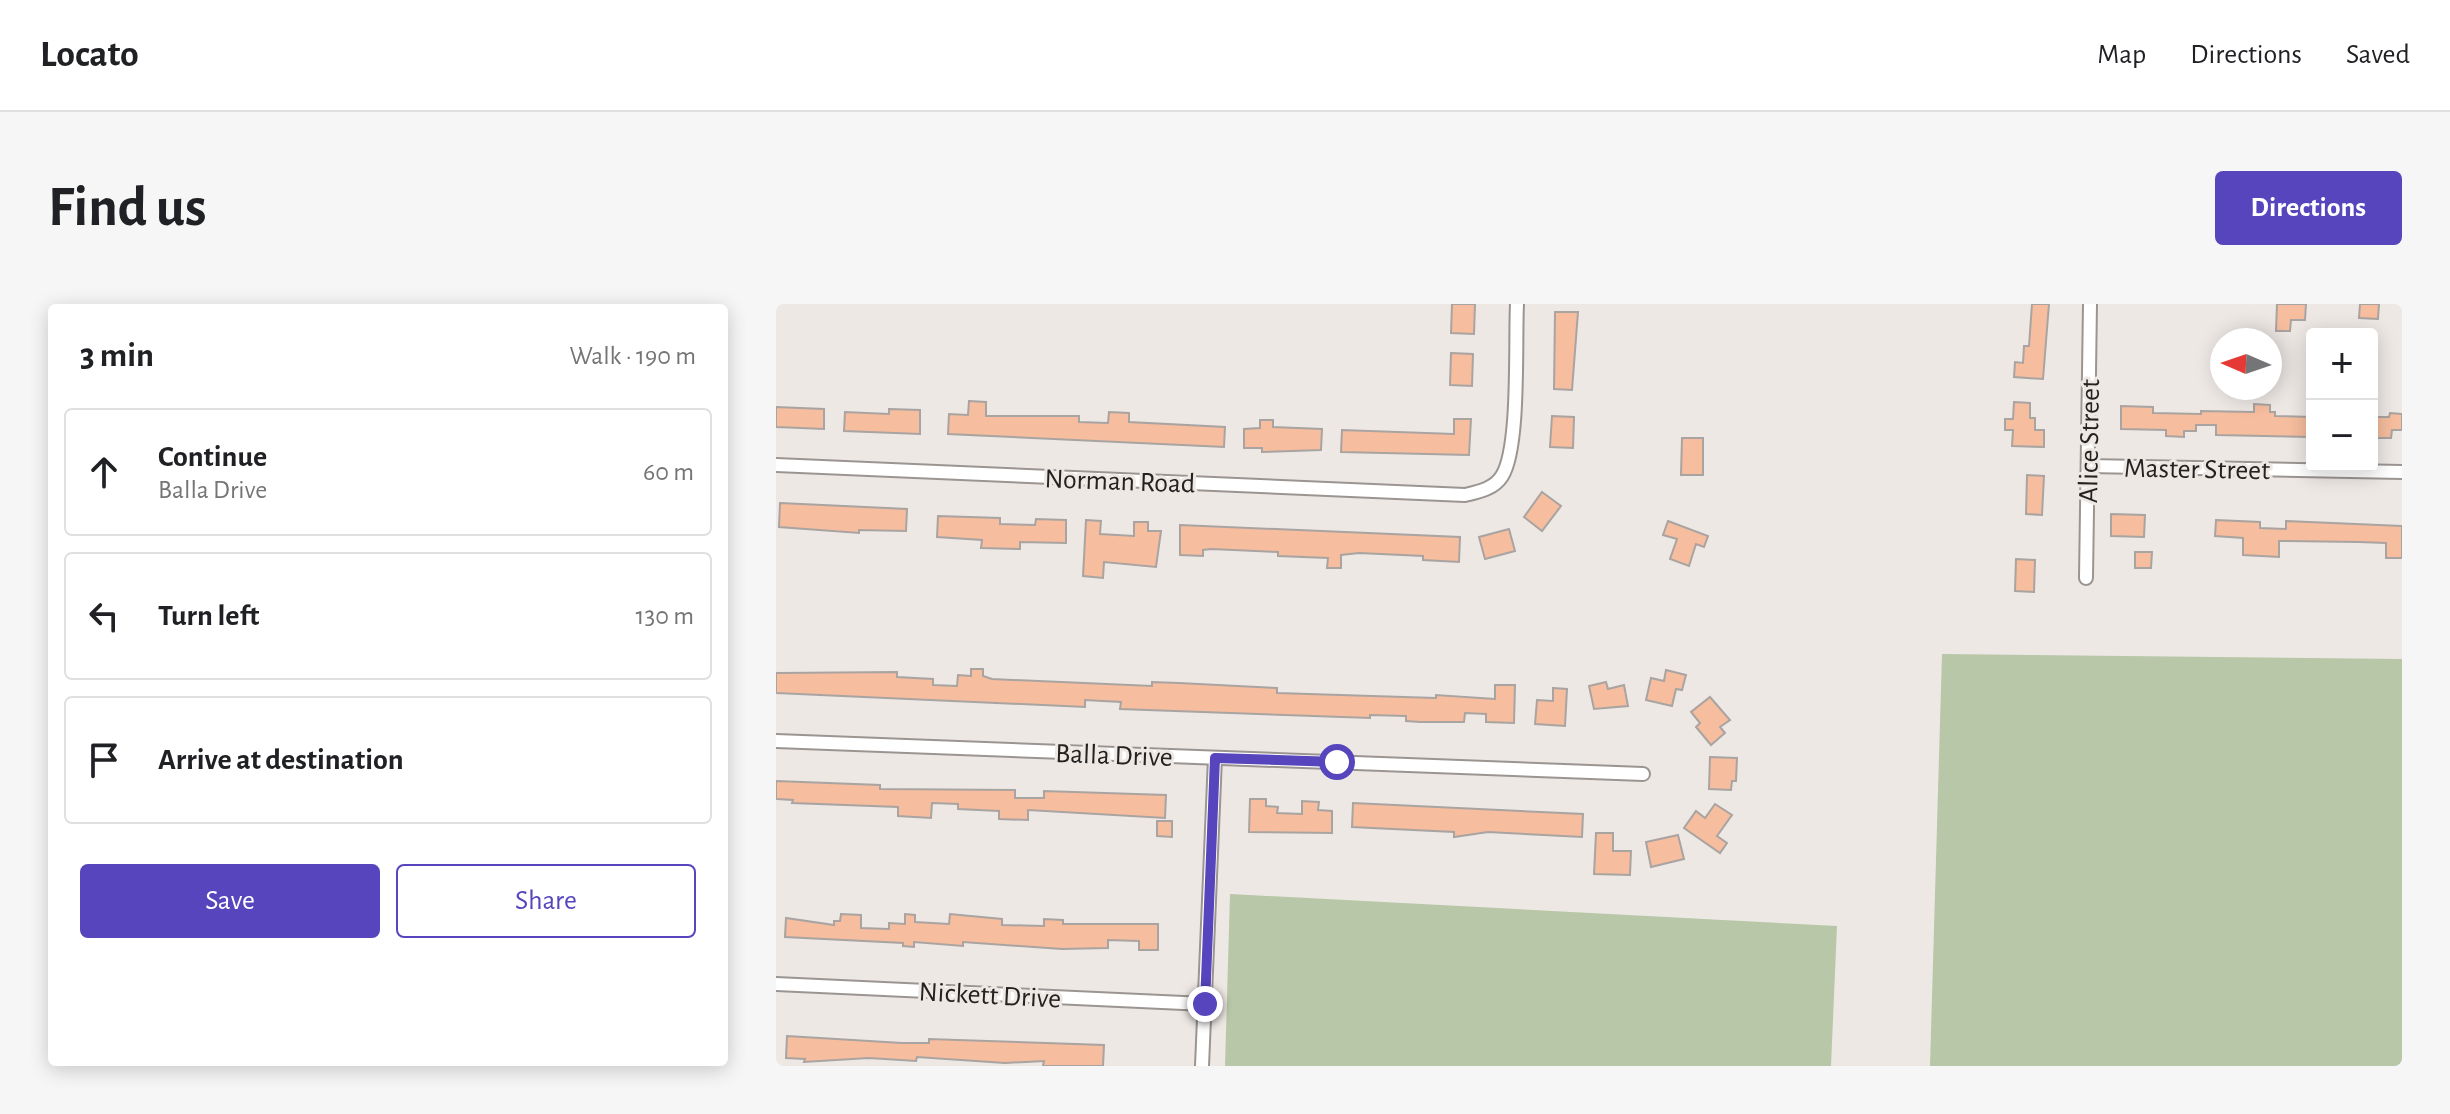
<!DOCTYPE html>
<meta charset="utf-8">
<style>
:root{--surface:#fff;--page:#f6f6f6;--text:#202124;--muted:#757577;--line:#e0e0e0;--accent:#5645bd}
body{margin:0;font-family:"Alegreya Sans",sans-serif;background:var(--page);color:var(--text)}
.controls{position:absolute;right:24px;top:24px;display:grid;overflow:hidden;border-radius:8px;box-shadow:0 4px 20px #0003}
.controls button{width:72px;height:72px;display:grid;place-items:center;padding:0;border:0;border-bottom:2px solid var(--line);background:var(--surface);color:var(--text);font:40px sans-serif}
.compass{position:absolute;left:1434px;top:24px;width:72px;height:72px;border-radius:50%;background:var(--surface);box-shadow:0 4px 20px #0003;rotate:272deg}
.stop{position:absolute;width:24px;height:24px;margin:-18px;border:6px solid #5645bd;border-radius:50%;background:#fff}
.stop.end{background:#5645bd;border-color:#fff;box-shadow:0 2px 8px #0008}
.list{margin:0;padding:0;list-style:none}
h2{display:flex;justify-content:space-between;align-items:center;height:104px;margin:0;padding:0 32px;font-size:34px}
h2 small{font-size:26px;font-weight:400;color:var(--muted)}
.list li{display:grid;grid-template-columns:52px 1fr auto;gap:24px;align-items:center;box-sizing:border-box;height:128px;margin:0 16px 16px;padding:0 16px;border:2px solid var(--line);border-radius:8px}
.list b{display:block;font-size:30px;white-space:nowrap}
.list p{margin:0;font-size:26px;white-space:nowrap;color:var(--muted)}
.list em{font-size:26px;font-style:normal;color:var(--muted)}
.actions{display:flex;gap:16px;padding:24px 32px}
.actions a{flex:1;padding:18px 0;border:2px solid var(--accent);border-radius:8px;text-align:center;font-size:28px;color:var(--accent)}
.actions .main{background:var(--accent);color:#fff}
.icon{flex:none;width:44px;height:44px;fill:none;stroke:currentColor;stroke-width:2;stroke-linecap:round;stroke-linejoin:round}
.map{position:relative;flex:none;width:1626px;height:762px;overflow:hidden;border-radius:8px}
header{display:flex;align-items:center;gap:48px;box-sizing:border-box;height:112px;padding:0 40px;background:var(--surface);border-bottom:2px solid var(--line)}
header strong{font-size:38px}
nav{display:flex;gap:44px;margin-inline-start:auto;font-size:28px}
.intro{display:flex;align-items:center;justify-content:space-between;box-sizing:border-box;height:192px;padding:0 48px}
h1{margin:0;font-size:56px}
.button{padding:20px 36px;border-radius:8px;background:var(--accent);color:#fff;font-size:28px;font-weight:700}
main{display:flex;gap:48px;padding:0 48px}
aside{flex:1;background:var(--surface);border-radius:8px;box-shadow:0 4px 20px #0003}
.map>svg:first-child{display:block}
.green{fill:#b7c7a7}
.building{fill:#f6bd9e;stroke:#a9a4a1;stroke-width:2}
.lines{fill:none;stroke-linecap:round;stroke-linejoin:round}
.street-casing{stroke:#9b9592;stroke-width:16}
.street{stroke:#fff;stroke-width:12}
.route{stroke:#5645bd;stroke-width:10}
.labels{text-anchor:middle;stroke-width:6;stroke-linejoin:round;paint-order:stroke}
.street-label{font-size:28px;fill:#242221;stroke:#eee8e5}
</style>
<header>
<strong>Locato</strong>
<nav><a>Map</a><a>Directions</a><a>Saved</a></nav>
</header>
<div class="intro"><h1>Find us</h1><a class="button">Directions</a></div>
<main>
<aside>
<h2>3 min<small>Walk · 190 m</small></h2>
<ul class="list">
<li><svg class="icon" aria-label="ahead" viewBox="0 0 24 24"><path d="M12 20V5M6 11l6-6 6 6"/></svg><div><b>Continue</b><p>Balla Drive</p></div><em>60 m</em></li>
<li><svg class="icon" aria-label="left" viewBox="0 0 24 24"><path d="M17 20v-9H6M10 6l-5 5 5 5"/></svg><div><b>Turn left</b></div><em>130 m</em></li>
<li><svg class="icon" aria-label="arrive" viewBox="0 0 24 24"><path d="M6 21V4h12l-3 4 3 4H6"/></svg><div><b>Arrive at destination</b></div></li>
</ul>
<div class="actions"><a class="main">Save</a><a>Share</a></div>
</aside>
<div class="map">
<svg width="1626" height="762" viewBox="0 0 1626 762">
<rect width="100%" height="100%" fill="#eee8e5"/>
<g class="green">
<path d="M1166,350l460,5v407h-472z"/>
<path d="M454,590l607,32 -6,140h-606z"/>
</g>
<g class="building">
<path d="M676,0h23l-1,30 -23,-1z"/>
<path d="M1256,0h17l-6,75 -29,-2 1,-15 8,1 1,-17h5z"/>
<path d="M1501,0h29l-1,16h-14l-1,11h-14z"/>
<path d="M1584,0h19l-1,15 -19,-1z"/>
<path d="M779,8h23l-6,78 -18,-1z"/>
<path d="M675,49l22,1 -1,32 -22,-1z"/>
<path d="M193,97l17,1v14h93v6l29,1 1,-11 20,1v9l96,5 -1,20 -276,-13 1,-20 19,1z"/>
<path d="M1238,98l16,1v15h5v12h9v17l-32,-1 1,-16h-8v-11h8z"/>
<path d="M1478,100l16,1v7h5v4l37,1v20l-96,-2v-10h-20v6h-12v6l-18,-1v-6l-45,-1v-23l32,1v6l48,1v-3l53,1z"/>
<path d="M0,103l48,2v20l-48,-2z"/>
<path d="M113,105l31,1v24l-76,-3 1,-19 44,2z"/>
<path d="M1614,109l12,1v16h-10l-1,8h-19v-21h17z"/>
<path d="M776,112l22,1 -1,31 -23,-1z"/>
<path d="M678,115h17l-2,36 -128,-3 1,-22 112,4z"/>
<path d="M484,116h13v7l49,2 -1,21 -59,2v-4h-18v-19l16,-1z"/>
<path d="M906,134h21v37h-22z"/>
<path d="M1251,171l17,1 -2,39 -16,-1z"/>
<path d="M766,188l19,14 -19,25 -18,-14z"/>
<path d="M4,199l127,6 -1,22 -47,-1v3l-80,-6z"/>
<path d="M1335,210l34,1 -1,22 -33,-1z"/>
<path d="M162,212l62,2v6l35,1 1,-6 30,1v23l-46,-1v7l-39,-1 1,-8 -45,-3z"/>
<path d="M310,216l15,1 -1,13 34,2v-14h14v9h13l-5,36 -52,-5 -1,16 -20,-2z"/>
<path d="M1440,216l44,2v6l26,1v-8l116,5v32h-16v-15l-27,-1 -80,-1v16l-36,-2v-17l-28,-2z"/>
<path d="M892,217l40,15 -4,11 -8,-3 -7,22 -19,-7 7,-20 -14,-4z"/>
<path d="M404,221l280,12 -1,25 -36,-2v-4l-64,-3 -18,2v13h-14l1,-10 -50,-2v-4l-67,-3 -8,1v6l-23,-1z"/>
<path d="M733,225l6,22 -30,8 -6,-22z"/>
<path d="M1359,248h17l-1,16h-16z"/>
<path d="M1240,255l19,1 -1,32 -19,-1z"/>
<path d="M195,365h12v7l9,3 160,7v-4l27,1 98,5v5l159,5v-3l59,4v-14h20l-1,38 -28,-1v-8l-21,-1 -1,9h-44l-14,-1v-5l-36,-1v3l-250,-9 1,-7 -36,-2v7l-309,-14v-20l121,-1v5l36,2v6l24,1 1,-11 13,1z"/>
<path d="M890,366l20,5 -4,15 -6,-1 -4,17 -26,-6 5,-22 13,3z"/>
<path d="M830,378l2,7 16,-4 4,21 -34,3 -5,-23z"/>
<path d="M777,384l14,1 -2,37 -30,-2 2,-24 16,1z"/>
<path d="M934,393l20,23 -10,7 5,6 -14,12 -15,-18 4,-4 -9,-11z"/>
<path d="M934,453l27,1 -1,23h-4l-1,9 -22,-1z"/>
<path d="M0,477l104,4v4l135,1v8h29v-7l122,4 -1,23 -137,-8v10l-29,-1v-8l-41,-2v-5l-26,-1 -1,15 -33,-2v-9l-106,-4 1,-3 -17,-1z"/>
<path d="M474,495h16v7l12,1 -1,6 25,1v-13l17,1 -1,8 14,1v22l-83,-1z"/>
<path d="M577,499l230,11 -1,23 -94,-5 -34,5v-5l-102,-5z"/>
<path d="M939,500l17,11 -15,21 10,7 -7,10 -36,-25 12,-17 9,7z"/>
<path d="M381,517h15v16l-15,-1z"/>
<path d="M820,529h17v18h18l-1,24 -36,-1z"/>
<path d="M902,531l6,24 -33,8 -5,-25z"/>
<path d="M65,610l20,1v13l28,1v-6l16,1v-10l10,1v7l34,2 1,-10 52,5v6l42,1v-7l19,1v4h95v26h-19v-9l-31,-1v8l-46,1 -99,-7v4l-49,-4v5l-11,-1v-3l-118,-6 1,-19 48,7v-4h6z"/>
<path d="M11,732l115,7h27v-4l175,6 -1,21h-60l1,-5 -39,2 -88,-6 -1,4 -47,-3 -65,4 1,-3 -19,-1z"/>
</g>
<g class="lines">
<g class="street-casing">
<g id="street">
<path d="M0,161l689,30c13,-3 29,-6 37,-19 18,-28 13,-134 15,-172"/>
<path d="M1312,162l314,6"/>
<path d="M1310,274l4,-274"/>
<path d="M0,437l867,33"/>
<path d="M0,680l429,20"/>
<path d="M426,762l13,-308"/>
</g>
</g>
<use href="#street" class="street"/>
</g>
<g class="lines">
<path class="route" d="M429,700l10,-246 122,4"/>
</g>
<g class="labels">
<g class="street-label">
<text transform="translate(1312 137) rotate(-89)" y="10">Alice Street</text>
<text transform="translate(1421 164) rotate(1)" y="10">Master Street</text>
<text transform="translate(344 176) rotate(2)" y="10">Norman Road</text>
<text transform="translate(338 450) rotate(2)" y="10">Balla Drive</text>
<text transform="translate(214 690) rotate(3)" y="10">Nickett Drive</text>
</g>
</g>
</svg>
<div class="controls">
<button>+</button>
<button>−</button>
</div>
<svg class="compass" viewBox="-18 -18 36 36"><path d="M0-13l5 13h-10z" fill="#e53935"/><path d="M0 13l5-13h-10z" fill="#757577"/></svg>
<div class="stop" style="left:561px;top:458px"></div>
<div class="stop end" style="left:429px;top:700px"></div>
</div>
</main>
